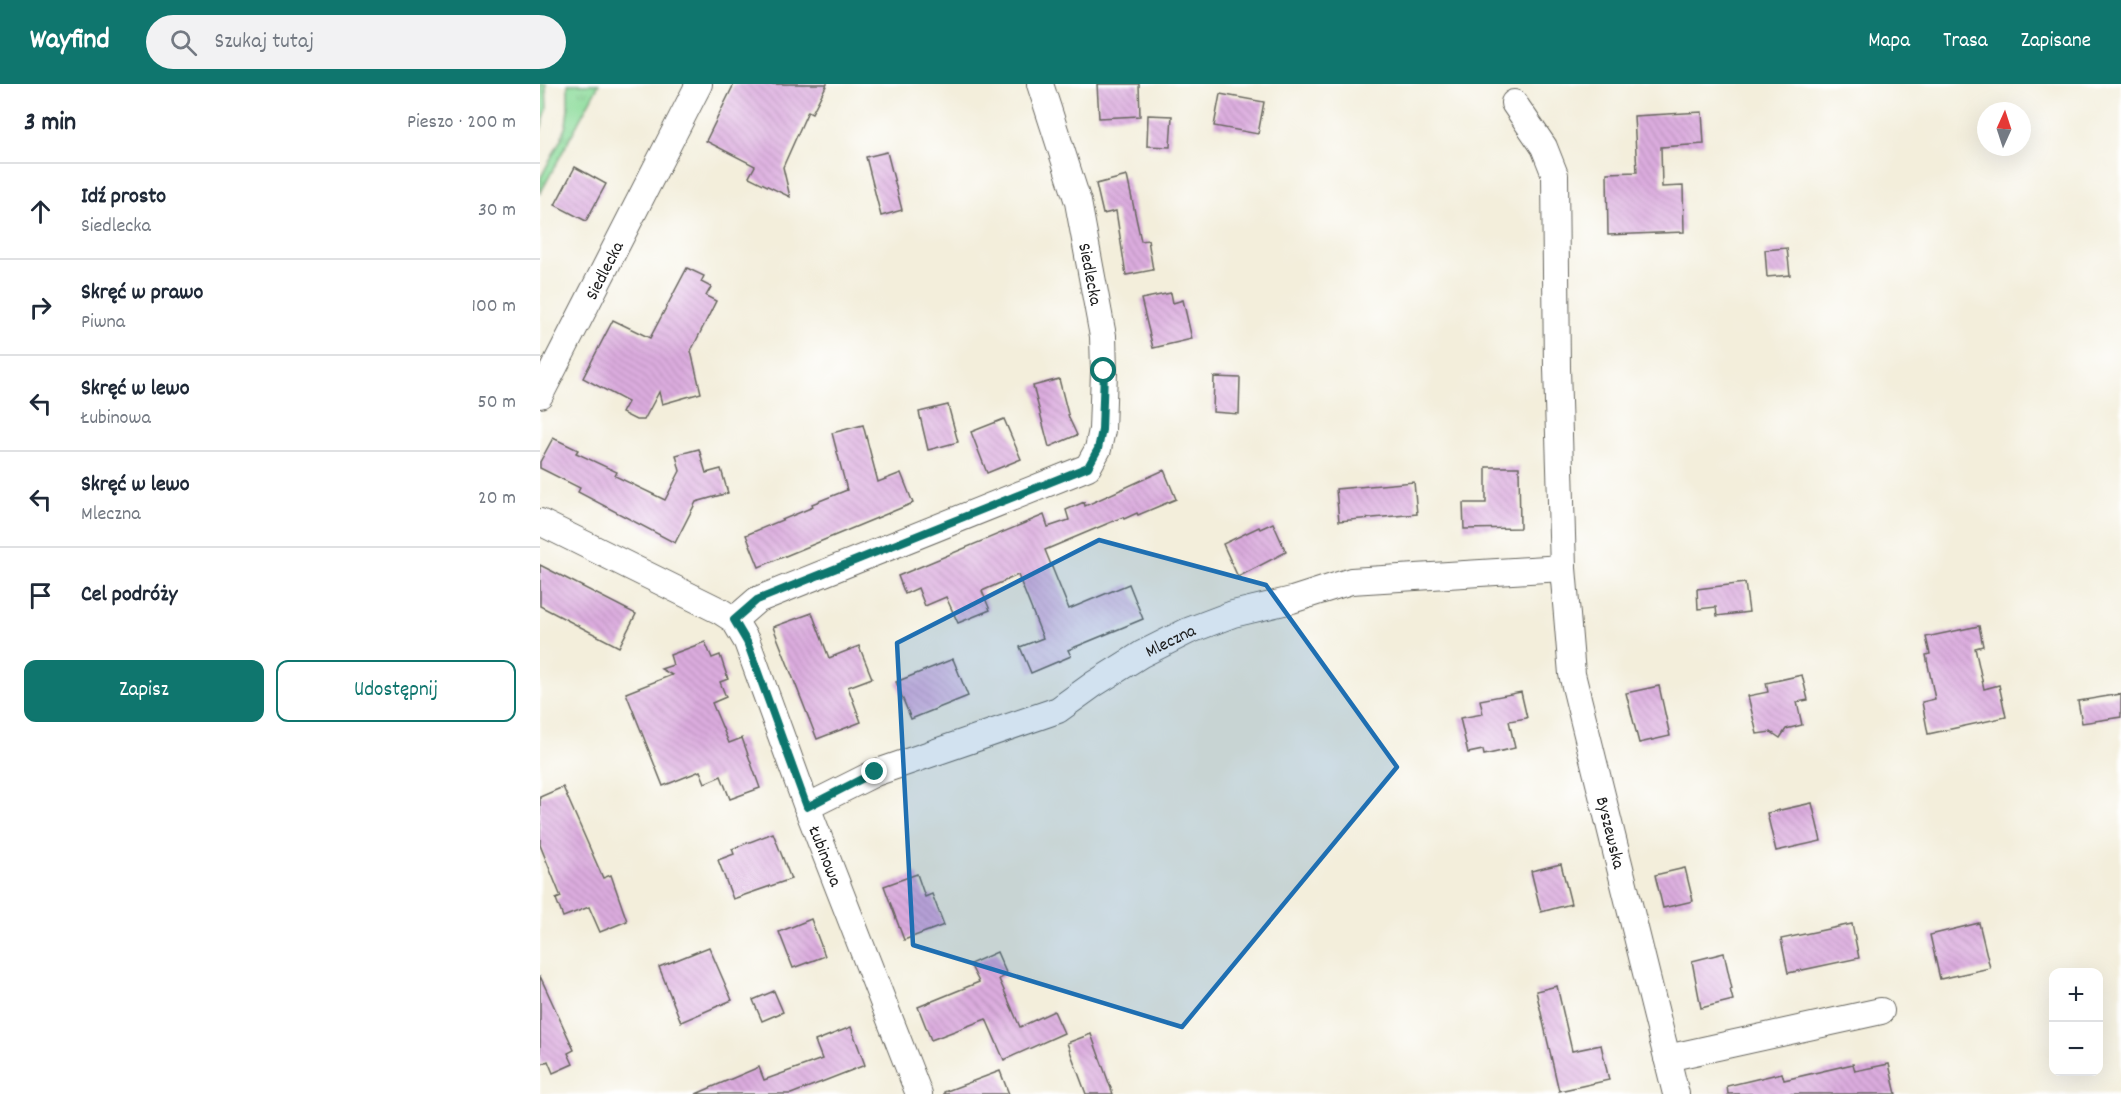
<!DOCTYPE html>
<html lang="pl">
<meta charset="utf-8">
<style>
:root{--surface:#fff;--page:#f2f2f3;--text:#1f2937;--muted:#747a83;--line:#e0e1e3;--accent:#0f766e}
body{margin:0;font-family:Dekko,sans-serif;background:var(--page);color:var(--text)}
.controls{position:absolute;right:18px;bottom:18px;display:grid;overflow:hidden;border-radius:12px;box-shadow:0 6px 24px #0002}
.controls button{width:54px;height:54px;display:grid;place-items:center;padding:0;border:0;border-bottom:2px solid var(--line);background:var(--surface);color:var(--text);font:30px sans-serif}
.compass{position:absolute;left:1437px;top:18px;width:54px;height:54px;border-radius:50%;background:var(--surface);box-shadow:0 6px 24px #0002;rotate:3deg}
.stop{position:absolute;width:18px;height:18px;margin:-14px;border:4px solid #0f766e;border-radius:50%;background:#fff}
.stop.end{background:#0f766e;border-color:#fff;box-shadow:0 2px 6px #0008}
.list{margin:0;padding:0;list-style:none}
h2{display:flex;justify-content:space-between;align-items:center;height:78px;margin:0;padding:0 24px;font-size:26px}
h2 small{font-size:20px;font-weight:400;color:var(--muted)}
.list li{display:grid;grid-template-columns:39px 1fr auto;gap:18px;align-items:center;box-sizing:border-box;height:96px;padding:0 24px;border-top:2px solid var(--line)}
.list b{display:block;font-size:22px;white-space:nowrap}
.list p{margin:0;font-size:20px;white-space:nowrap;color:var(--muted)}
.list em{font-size:20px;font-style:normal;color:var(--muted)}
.actions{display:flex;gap:12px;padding:18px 24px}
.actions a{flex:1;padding:14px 0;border:2px solid var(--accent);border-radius:12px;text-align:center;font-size:21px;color:var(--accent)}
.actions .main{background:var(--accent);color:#fff}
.icon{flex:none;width:33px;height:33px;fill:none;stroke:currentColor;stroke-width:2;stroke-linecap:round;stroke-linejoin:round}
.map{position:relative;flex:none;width:1581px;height:1010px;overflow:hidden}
header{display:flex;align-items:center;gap:36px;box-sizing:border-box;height:84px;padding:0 30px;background:var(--accent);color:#fff}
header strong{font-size:28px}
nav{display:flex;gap:33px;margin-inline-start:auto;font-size:21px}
.search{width:420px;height:54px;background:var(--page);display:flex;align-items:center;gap:15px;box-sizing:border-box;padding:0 21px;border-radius:33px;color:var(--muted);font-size:22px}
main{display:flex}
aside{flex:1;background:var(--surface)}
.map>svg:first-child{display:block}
.grass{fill:url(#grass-tufts);stroke:#547c5c;stroke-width:1.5}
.building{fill:url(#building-back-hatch)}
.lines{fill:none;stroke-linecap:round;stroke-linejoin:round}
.minor-casing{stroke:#67665f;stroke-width:28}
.minor{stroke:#fff;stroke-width:26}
.route{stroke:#0f766e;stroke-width:8}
.marked{fill:#1f6fb2;fill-opacity:0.2;stroke:#1f6fb2;stroke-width:4.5;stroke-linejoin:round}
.labels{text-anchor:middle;stroke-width:5;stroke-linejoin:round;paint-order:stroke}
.street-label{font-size:18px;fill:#1c1c1c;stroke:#fff}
</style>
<header>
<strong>Wayfind</strong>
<div class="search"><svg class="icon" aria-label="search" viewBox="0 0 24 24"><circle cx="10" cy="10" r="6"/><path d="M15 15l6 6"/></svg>Szukaj tutaj</div>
<nav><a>Mapa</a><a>Trasa</a><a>Zapisane</a></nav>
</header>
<main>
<aside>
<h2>3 min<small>Pieszo · 200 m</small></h2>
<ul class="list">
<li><svg class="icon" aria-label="ahead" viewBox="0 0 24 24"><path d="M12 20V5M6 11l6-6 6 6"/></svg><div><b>Idź prosto</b><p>Siedlecka</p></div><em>30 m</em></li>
<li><svg class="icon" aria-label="right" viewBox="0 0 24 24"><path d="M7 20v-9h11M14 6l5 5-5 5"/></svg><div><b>Skręć w prawo</b><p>Piwna</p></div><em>100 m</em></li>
<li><svg class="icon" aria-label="left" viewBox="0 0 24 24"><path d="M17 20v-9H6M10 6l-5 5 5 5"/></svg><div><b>Skręć w lewo</b><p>Łubinowa</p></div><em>50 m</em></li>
<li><svg class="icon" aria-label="left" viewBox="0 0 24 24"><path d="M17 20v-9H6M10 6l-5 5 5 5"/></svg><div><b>Skręć w lewo</b><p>Mleczna</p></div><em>20 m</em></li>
<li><svg class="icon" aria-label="arrive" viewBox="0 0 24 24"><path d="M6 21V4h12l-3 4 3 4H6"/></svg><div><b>Cel podróży</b></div></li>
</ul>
<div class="actions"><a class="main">Zapisz</a><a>Udostępnij</a></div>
</aside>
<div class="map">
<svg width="1581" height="1010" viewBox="0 0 1581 1010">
<defs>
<pattern id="grass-tufts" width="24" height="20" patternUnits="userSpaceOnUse" patternTransform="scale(1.5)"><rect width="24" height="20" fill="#8ddc9b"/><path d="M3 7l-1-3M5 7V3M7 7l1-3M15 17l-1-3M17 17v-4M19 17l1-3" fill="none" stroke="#79bc85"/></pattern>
<pattern id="building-back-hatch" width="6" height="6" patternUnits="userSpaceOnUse" patternTransform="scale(1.5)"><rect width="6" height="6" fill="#dbacde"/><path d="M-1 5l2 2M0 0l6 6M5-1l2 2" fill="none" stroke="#bb93be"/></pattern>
</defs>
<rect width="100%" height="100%" fill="#fff"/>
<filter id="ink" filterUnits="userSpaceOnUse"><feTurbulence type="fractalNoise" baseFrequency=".0167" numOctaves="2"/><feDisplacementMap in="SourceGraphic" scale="12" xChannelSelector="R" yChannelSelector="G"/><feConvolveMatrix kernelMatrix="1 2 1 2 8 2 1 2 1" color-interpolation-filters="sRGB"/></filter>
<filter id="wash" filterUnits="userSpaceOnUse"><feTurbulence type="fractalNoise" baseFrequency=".008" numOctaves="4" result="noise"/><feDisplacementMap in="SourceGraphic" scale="24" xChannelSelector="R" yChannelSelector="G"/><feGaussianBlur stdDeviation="1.35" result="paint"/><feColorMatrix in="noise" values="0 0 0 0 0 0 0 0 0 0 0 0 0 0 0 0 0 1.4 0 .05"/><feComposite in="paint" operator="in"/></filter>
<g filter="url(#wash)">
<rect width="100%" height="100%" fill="#f3eedb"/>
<g class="grass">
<path d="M0,0h6l1,24 -7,24z"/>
<path d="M28,0h31l-59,110v-15l21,-40 5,-14 2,-16z"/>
</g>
<g id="blocks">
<g class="building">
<path d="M194,0h93l-15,29 -4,-2 -25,56 7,30 -41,-20 6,-11 -49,-25z"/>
<path d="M557,0h42l1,32 -41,2z"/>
<path d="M680,10l44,8 -6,32 -44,-8z"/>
<path d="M1162,28l2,32 -43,3 1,40 21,-1 1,46 -76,3 -1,-62 30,-1 -3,-56z"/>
<path d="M608,31l24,1 -2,31 -23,-1z"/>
<path d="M347,68l15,58 -21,6 -15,-59z"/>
<path d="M35,83l31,17 -20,37 -31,-16z"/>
<path d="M587,92l14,65 7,-1 5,30 -27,5 -10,-64 -13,3 -7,-30z"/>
<path d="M1247,164l3,27 -23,2 -2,-27z"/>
<path d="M147,184l17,8 -3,6 10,5 -5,9 10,5 -25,50 10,42 -39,11 -3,-12 -15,28h-8l-14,-7 6,-11 -45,-24 30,-58 37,18z"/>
<path d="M631,209l2,10 10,-3 9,39 -39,9 -12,-49z"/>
<path d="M674,293l26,1 -1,36 -26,-2z"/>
<path d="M519,295l10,39 8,17 -28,12 -16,-61z"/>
<path d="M408,321l10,37 -30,8 -9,-38z"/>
<path d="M464,335l17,40 -34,14 -16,-41z"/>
<path d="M323,341l15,57 23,-9 12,30 -154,64 -13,-32 67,-28 -1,-3 35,-14 -15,-57z"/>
<path d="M13,354l25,12 -2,3 41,19 -2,4 50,24 15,-29 -4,-16 23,-6 7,24 15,-4 7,24 -32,9 -21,41 -97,-51 2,-4 -40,-20v-6z"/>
<path d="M946,383h33l1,61 -56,1 -1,-26h23z"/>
<path d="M624,386l12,29 -38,16 -1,-2 -13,6 -1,-2 -78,33 24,59 60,-25 14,35 -75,31 3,6 -40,17 -11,-26 23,-9 -25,-63 -36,16 8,19 -32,13 -12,-26 -21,9 -7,-18 -13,6 -7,-18 146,-61 4,12 21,-7 -3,-10 18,-8 1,4z"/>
<path d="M874,398l3,32 -78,7 -3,-32z"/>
<path d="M733,439l13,29 -48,25 -15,-33 36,-17 1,2z"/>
<path d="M0,481l96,49 -17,33 -79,-41z"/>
<path d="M1205,499l4,29 -32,4 -1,-9 -18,2 -1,-20z"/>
<path d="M272,529l17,45 30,-12 13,32 -24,9 13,35 -44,17 -44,-112z"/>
<path d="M1439,542l4,20 -8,2 9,41 15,-4 7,32 -78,17 -6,-32 13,-3 -9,-44 4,-1 -4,-17z"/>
<path d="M165,558l7,16 8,-3 8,24 -8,3 6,15 -14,6 17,40 13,-5 18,50 -30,11 -9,-23 -16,7 -5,-12 -37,15 -37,-93 46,-18 -11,-6 12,-4 -3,-10z"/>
<path d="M413,575l15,37 -57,23 -15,-37z"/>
<path d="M1262,591l6,25 -11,2 5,23 -16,4 -6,9 -9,-6 -14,2 -9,-38 20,-4 -2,-9z"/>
<path d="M1119,602l11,50 -31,7 -13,-50z"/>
<path d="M981,608l6,26 -18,3 6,27 -31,7 -1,-5 -15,3 -8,-35 23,-4 -3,-14z"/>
<path d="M1581,610v23l-39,6 -4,-22z"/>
<path d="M23,703l40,91 8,-3 16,46 -27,11 -11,-25 -26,10 -7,-18 5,-2 -21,-52v-48z"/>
<path d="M1272,719l9,38 -45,10 -9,-38z"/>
<path d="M233,749l18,46 -58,20 -15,-39 16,-6 -2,-5z"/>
<path d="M1021,780l10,40 -30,8 -10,-41z"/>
<path d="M1145,784l8,33 -30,7 -8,-33z"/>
<path d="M377,790l8,23 7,-3 12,31 -40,15 -20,-54z"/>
<path d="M271,835l14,37 -32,12 -14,-36z"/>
<path d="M1439,839l11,45 -50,11 -10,-44z"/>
<path d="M1312,840l7,34 -71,15 -7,-34z"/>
<path d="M169,863l23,53 -51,22 -22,-55z"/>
<path d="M457,868l10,23 -8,4 21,48 34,-16 10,22 -60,27 -18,-41 -55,21 -13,-33 61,-25 -9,-18z"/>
<path d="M1184,869l8,36h-2l3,11 -32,8 -9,-47z"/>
<path d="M0,892l34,74 -6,3 5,11 -20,9 -5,-12 -8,4z"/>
<path d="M1017,902l15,65 29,-6 8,35 -50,11 -23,-100z"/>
<path d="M234,907l9,21 -21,9 -9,-21z"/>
<path d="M311,943l14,38 -74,29h-95l63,-27 5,13 58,-21 -7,-18z"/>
<path d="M551,950l22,60h-27l-19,-51z"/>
<path d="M1313,980l2,7 34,-7 7,30h-168l-1,-8 55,-13 2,7z"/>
<path d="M460,987l9,23h-65v-2z"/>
</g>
</g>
</g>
<g filter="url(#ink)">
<use href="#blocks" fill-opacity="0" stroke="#67665f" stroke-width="1.5"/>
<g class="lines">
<g class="minor-casing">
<g id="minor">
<path id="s1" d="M974,19l30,44 11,28 2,193 6,200 9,106 104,420"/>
<path id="s2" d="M0,311l159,-311"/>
<path id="s3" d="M0,438l180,89 14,9 13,22 60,165 112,287"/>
<path d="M194,536l23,-20 331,-133 10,-18 4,-19 2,-59 -1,-35 -25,-134 -38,-118"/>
<path id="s4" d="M267,723l68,-34 183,-63 36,-26 48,-30 46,-23 45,-17 59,-14 59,-19 212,-13"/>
<path d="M1127,974l214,-47"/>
</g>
</g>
<use href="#minor" class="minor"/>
</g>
</g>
<g class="lines" filter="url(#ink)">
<path class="route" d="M335,688l-68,35 -60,-165 -13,-22 23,-20 331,-133 10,-18 4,-19 2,-59"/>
</g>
<path class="marked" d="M559,456l167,45 131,182 -215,260 -269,-82 -16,-302z"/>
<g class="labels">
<g class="street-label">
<text dy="6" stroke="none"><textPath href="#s2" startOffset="140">Siedlecka</textPath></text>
<text transform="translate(551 190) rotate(79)" y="6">Siedlecka</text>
<text dy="6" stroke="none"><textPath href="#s4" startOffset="402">Mleczna</textPath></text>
<text dy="6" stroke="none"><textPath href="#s1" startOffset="746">Byszewska</textPath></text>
<text dy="6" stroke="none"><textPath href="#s3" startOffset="471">Łubinowa</textPath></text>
</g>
</g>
</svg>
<div class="controls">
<button>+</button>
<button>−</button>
</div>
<svg class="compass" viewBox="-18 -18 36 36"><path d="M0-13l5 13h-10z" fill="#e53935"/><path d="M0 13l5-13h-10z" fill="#747a83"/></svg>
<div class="stop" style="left:564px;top:287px"></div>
<div class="stop end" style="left:335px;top:688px"></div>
</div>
</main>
